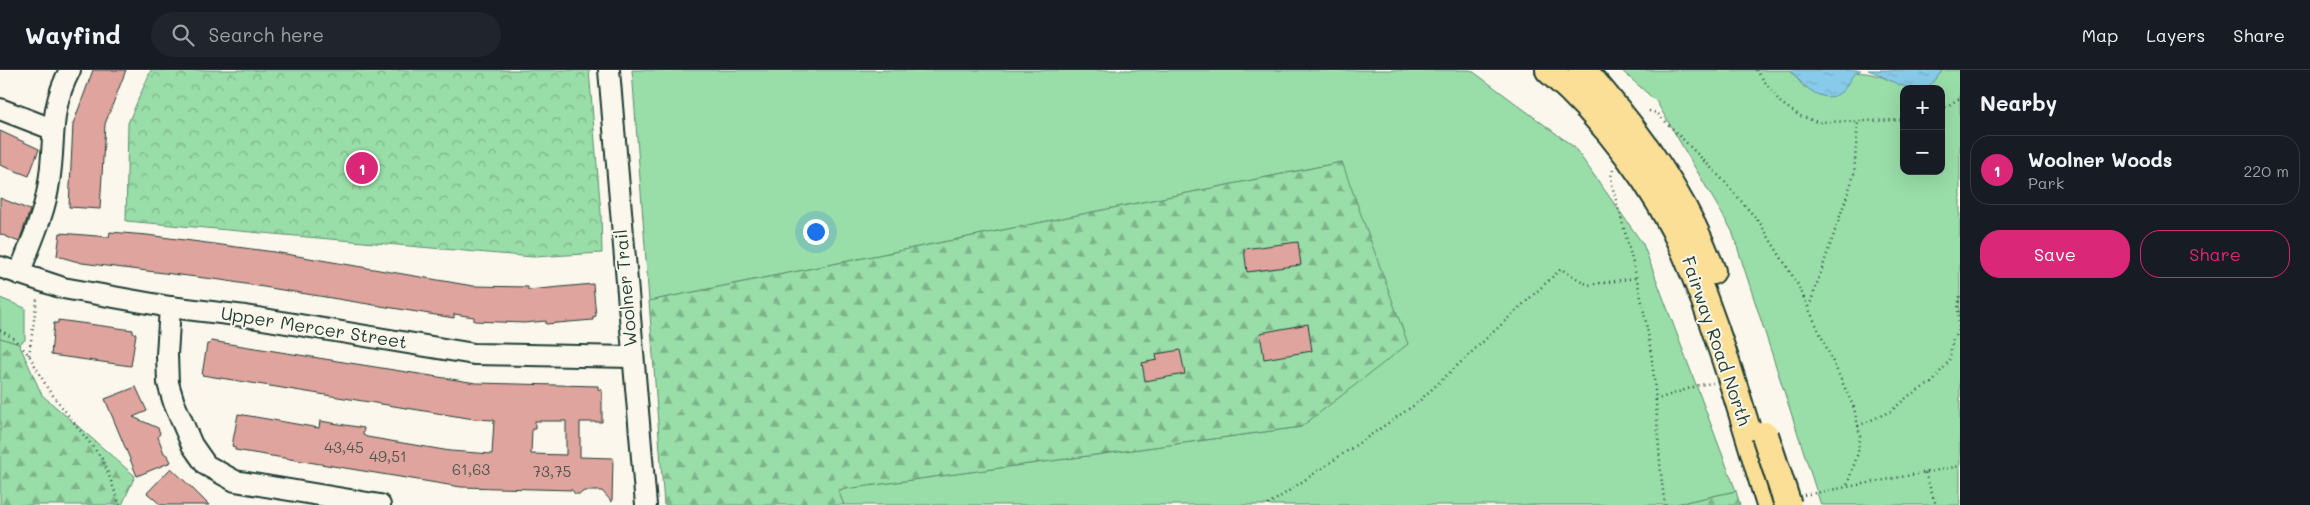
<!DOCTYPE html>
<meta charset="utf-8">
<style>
:root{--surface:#171b24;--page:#20242c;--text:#f1f3f6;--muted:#9ea1a6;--line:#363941;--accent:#db2777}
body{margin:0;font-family:Mali,sans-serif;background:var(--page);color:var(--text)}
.controls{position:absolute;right:15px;top:15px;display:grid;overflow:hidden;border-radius:10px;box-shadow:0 5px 20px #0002}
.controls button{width:45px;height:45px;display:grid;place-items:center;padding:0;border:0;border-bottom:1px solid var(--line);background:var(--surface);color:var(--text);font:25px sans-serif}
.you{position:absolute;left:815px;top:161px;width:18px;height:18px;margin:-12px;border:4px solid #fff;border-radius:50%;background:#1a73e8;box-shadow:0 0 0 8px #1a73e833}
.badge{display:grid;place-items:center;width:32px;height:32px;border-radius:50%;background:var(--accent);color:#fff;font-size:16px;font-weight:700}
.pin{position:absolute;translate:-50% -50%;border:2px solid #fff;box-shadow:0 1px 5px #0006}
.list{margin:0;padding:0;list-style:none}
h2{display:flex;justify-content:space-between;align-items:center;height:65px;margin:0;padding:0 20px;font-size:21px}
h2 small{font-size:16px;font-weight:400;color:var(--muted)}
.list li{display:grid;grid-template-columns:32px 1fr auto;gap:15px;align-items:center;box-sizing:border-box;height:70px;margin:0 10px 10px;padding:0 10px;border:1px solid var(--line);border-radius:20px}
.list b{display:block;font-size:19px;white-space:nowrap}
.list p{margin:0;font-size:16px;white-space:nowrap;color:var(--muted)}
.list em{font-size:16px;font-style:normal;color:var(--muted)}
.actions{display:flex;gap:10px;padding:15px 20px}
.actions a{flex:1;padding:11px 0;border:1px solid var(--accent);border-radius:20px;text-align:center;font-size:18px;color:var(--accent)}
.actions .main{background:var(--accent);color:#fff}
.icon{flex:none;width:28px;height:28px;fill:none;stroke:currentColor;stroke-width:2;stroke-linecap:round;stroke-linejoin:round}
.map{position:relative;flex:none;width:1960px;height:435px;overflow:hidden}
header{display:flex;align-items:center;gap:30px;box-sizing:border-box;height:70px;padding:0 25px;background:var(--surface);border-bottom:1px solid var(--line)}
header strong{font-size:24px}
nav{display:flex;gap:28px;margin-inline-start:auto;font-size:18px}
.search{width:350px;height:45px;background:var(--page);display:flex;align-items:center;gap:12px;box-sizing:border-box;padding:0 18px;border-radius:28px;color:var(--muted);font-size:19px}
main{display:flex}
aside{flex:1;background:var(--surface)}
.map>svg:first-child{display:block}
.grass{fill:#99dda8;stroke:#5c8d6e}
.forest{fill:url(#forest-firs);stroke:#5c8d6e}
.park{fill:url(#park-crowns);stroke:#5c8d6e}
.water{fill:url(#water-ripples);stroke:#5e92a1}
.building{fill:#dea49d;stroke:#1f3d34;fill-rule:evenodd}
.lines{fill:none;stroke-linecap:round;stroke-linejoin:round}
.minor-casing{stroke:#1f3d34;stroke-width:24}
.major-casing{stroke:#1f3d34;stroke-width:30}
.path{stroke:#1f3d34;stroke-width:2.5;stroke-dasharray:1 4;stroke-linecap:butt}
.minor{stroke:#fbf7ec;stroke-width:20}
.major{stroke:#fbdf96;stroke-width:26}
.major-bridge-casing{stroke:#1f3d34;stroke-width:30;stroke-linecap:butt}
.major-bridge{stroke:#fbdf96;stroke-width:26}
.labels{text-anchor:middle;stroke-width:4;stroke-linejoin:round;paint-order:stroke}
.number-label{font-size:15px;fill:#4f574e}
.street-label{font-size:18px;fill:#1f3d34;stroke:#fbf7ec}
</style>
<header>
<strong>Wayfind</strong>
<div class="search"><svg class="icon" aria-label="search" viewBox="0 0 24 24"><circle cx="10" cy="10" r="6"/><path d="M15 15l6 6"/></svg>Search here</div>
<nav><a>Map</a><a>Layers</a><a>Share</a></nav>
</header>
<main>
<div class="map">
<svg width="1960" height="435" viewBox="0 0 1960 435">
<defs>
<pattern id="forest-firs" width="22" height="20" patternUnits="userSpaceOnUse" patternTransform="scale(1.25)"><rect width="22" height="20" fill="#99dda8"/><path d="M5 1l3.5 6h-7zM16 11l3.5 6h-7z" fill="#7cb48a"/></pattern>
<pattern id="park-crowns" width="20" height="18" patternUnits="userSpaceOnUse" patternTransform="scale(1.25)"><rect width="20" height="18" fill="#99dda8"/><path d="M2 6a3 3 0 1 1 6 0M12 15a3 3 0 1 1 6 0" fill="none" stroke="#7cb48a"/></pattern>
<pattern id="water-ripples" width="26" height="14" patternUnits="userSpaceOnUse" patternTransform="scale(1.25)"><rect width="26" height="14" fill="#88cae9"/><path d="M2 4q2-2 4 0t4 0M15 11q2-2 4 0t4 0" fill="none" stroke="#75aec8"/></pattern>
</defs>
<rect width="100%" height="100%" fill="#fbf7ec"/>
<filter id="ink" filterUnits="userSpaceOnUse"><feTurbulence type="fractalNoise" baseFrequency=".02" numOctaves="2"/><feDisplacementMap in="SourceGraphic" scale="10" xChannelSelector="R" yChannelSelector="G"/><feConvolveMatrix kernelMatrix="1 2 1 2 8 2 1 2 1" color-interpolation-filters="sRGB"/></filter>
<g filter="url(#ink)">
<g class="grass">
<path d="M632,0h839l103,77 69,97 93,247 -64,14h-828l-7,-15 464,-63 41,-265 -693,139z"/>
<path d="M1621,0h169l14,17 37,5 12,-19c21,-3 40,10 61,16h-10v82h37v-82h-24l13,-4 13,-15h17v435h-139l-89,-274 -76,-130z"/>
<path d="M0,228l25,10v32l-6,4 -19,-6z"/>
</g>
<g class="forest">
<path d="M1342,92l66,182 -107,83 -463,63 6,15h-180l-15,-204z"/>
<path d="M0,268l19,6 23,51 93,81 -13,29h-122z"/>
<path d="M1736,421l4,14h-68z"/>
</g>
<path class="park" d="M151,0h438l12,143 1,40 -69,4 -407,-36 2,-98z"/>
<g class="water">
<path d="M1790,0h71c-14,6 -11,16 -21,23 -18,13 -40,-10 -50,-23z"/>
<path d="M1868,0h75c-4,4 -8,12 -13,15 -20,12 -44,-9 -62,-15z"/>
</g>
<g class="building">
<path d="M93,0h33l-21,54 -5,85 -31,-2 4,-83z"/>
<path d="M0,61l39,18 -10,27 -29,-11z"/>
<path d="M0,128l30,12 -11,32 -19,-8z"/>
<path d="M110,162l37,3 127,17 199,34 55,1v3l65,-6 3,32 -3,1v3l-47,4v-3l-22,2 -50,-2v-4l-20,-3v4l-233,-38 -139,-17 -25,-7 3,-23 49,4z"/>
<path d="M1298,172l3,23 -54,7 -3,-23z"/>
<path d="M58,250l75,10v3l3,1 -5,32 -80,-11 3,-32h4z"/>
<path d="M1308,254l4,27 -48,8 -4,-26z"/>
<path d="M211,271l265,42 122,3v3l4,1v32h-22v35l33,1 -1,44 -10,-11h-18l-4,3h-5l-3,-4 -111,-3 -226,-37v-3l-3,-1 6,-32 81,14 1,-7 44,7 -1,7 4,2 83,14 42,3 2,-34 -20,-1 -272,-44 5,-31h3zM535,351h31v34l-35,-1 1,-25h3z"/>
<path d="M1180,280l5,24 -40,7 -3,-18 15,-3 -1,-6z"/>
<path d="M136,317l11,24 -14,6 25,11 2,5 -2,4 6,16 4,3 3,6 -34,14 -32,-77z"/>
<path d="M171,398l22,21 16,16h-48l-14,-12z"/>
</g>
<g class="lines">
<g class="minor-casing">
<g id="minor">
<path d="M609,0l37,435"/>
<path d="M0,39l52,20"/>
<path d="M0,197l63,21 107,19 75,9 229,38 158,3"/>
<path d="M19,204c11,-30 26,-60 30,-92 7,-42 -1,-71 21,-112"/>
<path d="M170,237l-3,48 1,28 6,20 18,42 14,20 29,16 145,24"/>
</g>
</g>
<g class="major-casing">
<g id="major">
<path d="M1549,0c55,47 108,117 137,184 35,81 58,167 84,251"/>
<path d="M1582,0c13,12 24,27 35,40 40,49 73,102 95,161"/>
</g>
</g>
<g class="path">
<path d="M1756,0l25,33 19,13 17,6 87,-2"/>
<path d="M1941,40l19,-12"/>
<path d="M1649,41l8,2 67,68 36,42 38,62 56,123 6,27 -2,18 -12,35"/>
<path d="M1613,100l-2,7 2,12c15,53 30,108 38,164 7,50 6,101 14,152"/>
<path d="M1809,237l45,-132 4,-55"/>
<path d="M0,260l13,8 16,17 19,34 55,71 17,45"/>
<path d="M29,285l8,-56"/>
<path d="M1655,330l44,-15 14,-2"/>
<path d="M1858,356l33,-15 20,-17 22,-12 7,-10 9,-11 4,-22 6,-9 -1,-22 2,-12"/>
<path d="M1925,403l11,32"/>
<path d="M1804,425l156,-29"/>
<path d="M1268,435l148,-101 145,-135 27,16 48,-7"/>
</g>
<use href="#minor" class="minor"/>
<use href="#major" class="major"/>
<g class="major-bridge-casing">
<path id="major-bridge" d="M1765,365l23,70"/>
</g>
<use href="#major-bridge" class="major-bridge"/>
</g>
</g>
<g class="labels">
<g class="number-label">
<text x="344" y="383">43,45</text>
<text x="388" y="392">49,51</text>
<text x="471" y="405">61,63</text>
<text x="552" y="407">73,75</text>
</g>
<g class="street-label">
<text transform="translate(626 218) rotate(-95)" y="6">Woolner Trail</text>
<text transform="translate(314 258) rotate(9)" y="6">Upper Mercer Street</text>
<text transform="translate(1716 271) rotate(71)" y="6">Fairway Road North</text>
</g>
</g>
</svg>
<div class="controls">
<button>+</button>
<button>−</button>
</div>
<div class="you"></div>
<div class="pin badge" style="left:362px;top:98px">1</div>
</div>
<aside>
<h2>Nearby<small></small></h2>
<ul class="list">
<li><span class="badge">1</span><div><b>Woolner Woods</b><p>Park</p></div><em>220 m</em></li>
</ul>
<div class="actions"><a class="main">Save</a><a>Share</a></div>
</aside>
</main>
